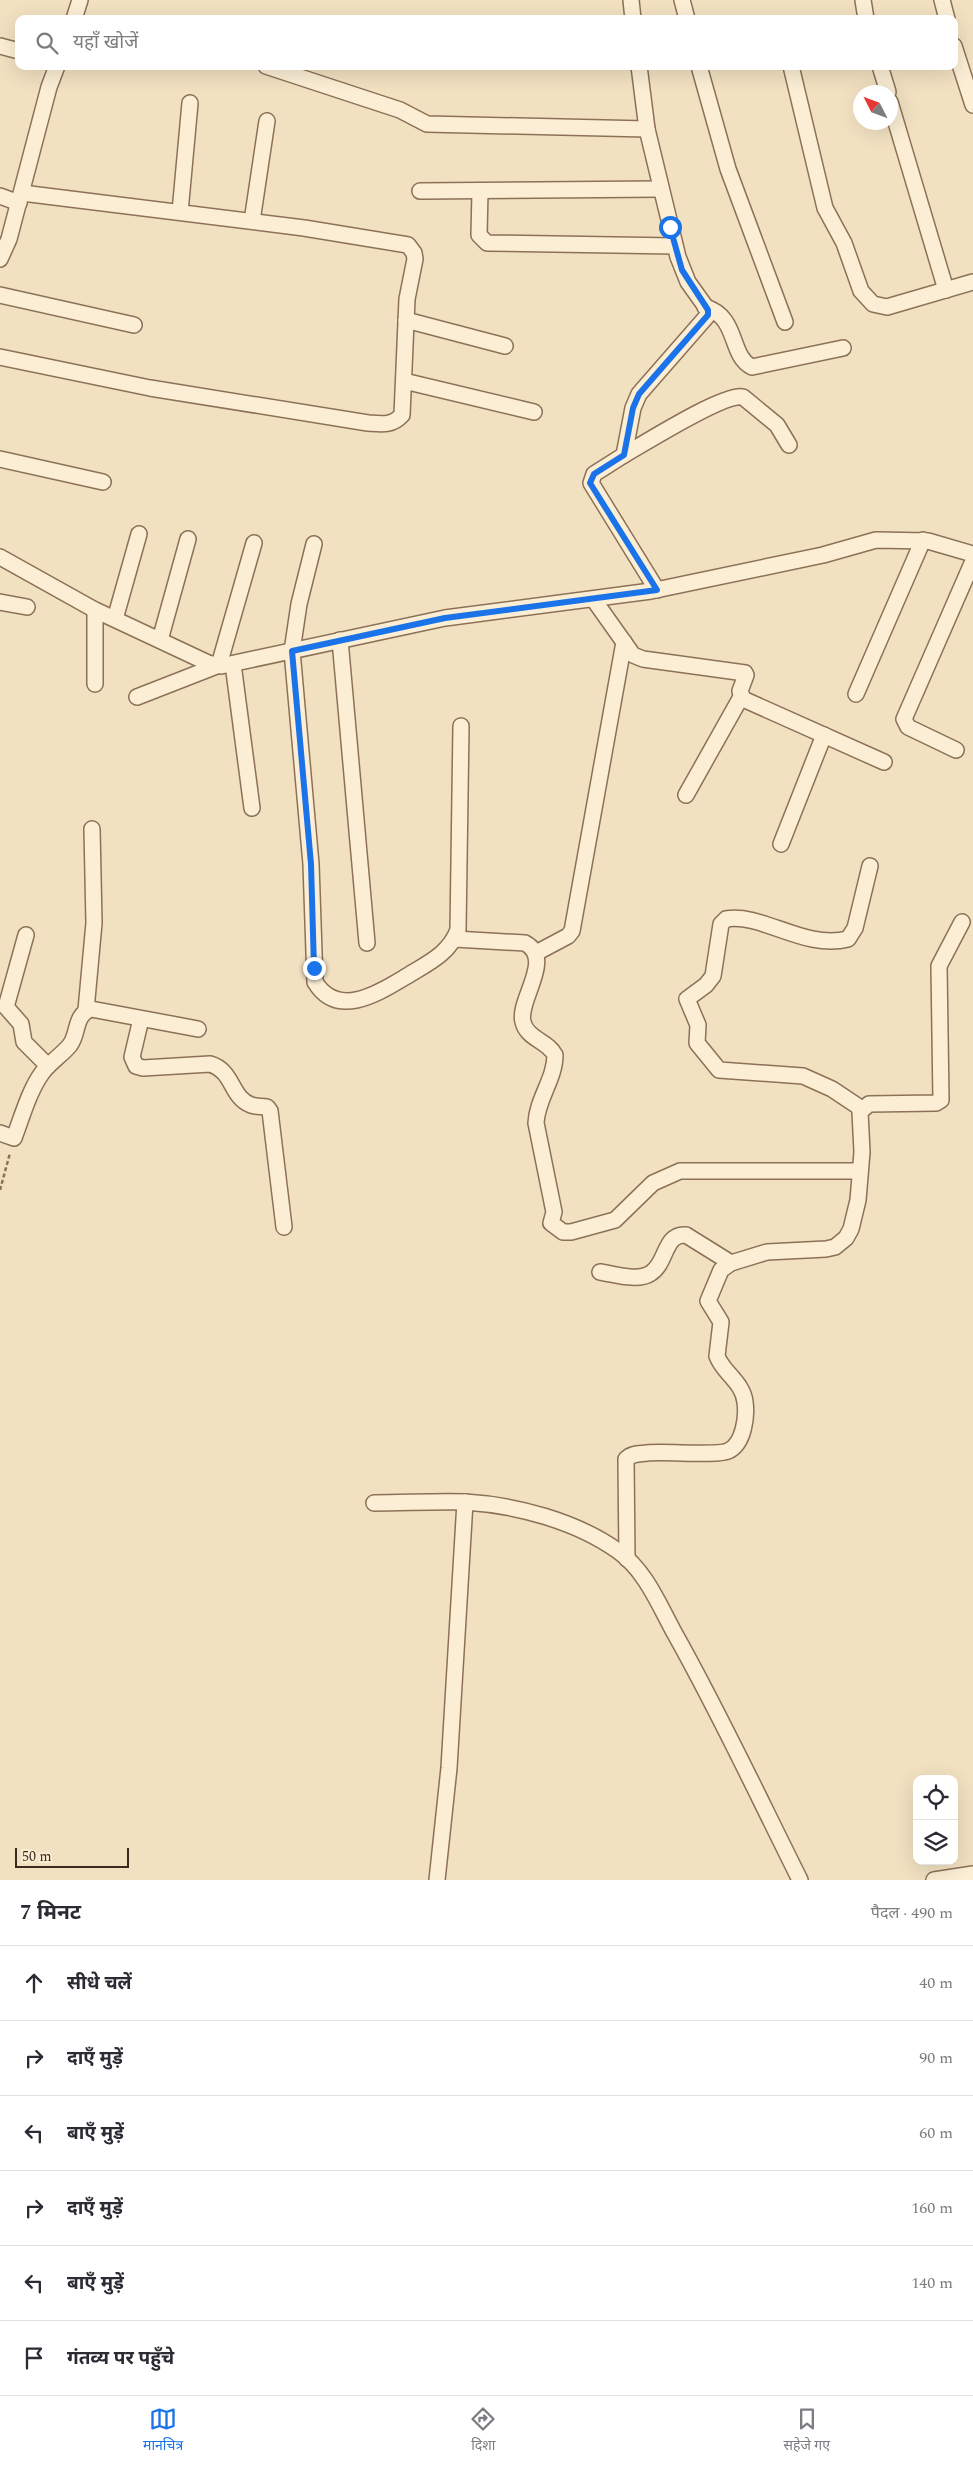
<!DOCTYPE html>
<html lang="hi">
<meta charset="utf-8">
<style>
:root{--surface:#fff;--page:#f7f7f7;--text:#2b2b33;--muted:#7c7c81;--line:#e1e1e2;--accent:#1a73e8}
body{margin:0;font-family:Spectral,"Noto Sans Devanagari",serif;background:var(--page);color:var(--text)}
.controls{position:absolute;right:15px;bottom:15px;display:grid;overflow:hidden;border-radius:10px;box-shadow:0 5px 20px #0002}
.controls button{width:45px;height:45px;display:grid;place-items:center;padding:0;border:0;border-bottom:1px solid var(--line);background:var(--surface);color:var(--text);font:25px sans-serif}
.compass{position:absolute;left:853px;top:85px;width:45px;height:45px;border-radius:50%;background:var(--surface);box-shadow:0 5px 20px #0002;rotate:312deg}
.scale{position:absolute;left:15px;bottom:12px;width:114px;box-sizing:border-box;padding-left:5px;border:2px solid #3a2a1d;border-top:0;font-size:14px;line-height:18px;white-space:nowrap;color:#3a2a1d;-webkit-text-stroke:4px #f8ebd1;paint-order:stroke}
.stop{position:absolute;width:15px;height:15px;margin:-11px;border:4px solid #1a73e8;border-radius:50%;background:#fff}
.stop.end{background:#1a73e8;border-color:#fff;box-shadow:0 1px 5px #0008}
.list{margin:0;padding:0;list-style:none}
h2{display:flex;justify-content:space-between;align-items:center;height:65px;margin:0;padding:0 20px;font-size:21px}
h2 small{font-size:16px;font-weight:400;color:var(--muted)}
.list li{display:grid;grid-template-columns:32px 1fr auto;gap:15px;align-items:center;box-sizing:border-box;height:75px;padding:0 20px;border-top:1px solid var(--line)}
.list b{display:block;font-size:19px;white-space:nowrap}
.list em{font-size:16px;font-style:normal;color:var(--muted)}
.icon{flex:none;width:28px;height:28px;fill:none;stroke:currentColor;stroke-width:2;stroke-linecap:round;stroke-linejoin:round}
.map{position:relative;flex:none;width:973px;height:1880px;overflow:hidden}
.search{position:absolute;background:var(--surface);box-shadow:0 5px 20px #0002;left:15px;right:15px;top:15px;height:55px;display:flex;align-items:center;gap:12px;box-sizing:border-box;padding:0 18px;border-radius:10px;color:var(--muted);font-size:19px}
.sheet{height:515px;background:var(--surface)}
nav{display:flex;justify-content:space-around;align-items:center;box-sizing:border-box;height:70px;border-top:1px solid var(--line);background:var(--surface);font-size:14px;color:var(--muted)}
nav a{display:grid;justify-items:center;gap:2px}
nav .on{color:var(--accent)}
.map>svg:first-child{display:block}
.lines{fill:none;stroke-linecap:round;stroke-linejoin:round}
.minor-casing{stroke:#8c7157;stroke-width:18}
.path{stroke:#8c7157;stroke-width:2.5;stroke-dasharray:4 2.5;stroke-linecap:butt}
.minor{stroke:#fbeed5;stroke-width:15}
.route{stroke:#1a73e8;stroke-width:6}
</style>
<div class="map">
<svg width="973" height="1880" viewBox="0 0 973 1880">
<rect width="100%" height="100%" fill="#f1e1c1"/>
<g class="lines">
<g class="minor-casing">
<g id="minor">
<path d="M631,0l2,19"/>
<path d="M682,0l5,19"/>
<path d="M863,0l3,19"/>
<path d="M942,0l5,19"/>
<path d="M74,19l6,-19"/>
<path d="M0,46l19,5"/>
<path d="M954,46l19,59"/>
<path d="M266,66l134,44 27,14 220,5"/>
<path d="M639,66l8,63 31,128 10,25 20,28v5l-69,79 -6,14 -9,47 -30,19 -3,9 66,107"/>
<path d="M699,66l29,103 57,153"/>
<path d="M791,66l34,142 19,35 17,48 12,13 14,3 86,-25"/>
<path d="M880,66l8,26"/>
<path d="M890,102l56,188"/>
<path d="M420,191l240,-2"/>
<path d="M480,191l-1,44 8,8 188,3"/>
<path d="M0,196l19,7"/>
<path d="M180,212l10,-109"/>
<path d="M252,221l15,-100"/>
<path d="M0,259l9,-20 40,-152 8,-21"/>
<path d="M0,295l134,30"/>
<path d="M705,307c34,10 24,49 47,60l91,-19"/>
<path d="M406,320l99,26"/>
<path d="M0,357l150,31 218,35c14,1 24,3 34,-8l5,-116 8,-40 -1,-6 -6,-8 -104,-17 -282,-35"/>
<path d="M404,381l130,31"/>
<path d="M624,455c21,-12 100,-62 119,-58l34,28 12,20"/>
<path d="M0,459l103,23"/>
<path d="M314,544l-15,60 -7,47 19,213 4,118c23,38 65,10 92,-6 21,-13 42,-22 51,-46l3,-204"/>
<path d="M0,557l95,53 113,53 13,3 224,-48 206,-27 172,-36 53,-15 52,1 45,13"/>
<path d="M594,600l39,55 10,4 102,14 1,2 -6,16 3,8 141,63"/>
<path d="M0,602l27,5"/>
<path d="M95,610v74"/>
<path d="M115,619l24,-85"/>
<path d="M160,640l28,-101"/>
<path d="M340,640l27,303"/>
<path d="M233,664l19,144"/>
<path d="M856,694l67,-154"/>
<path d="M137,697l82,-32 35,-122"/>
<path d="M956,750l-48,-23 -4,-8 69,-158"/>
<path d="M686,795l55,-98"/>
<path d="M781,844l43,-109"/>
<path d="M26,935l-20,72 15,17 3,18 24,24"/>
<path d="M455,939l70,4c30,16 -8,57 -2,79 4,17 25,19 32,33 0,24 -18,44 -19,68l18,89 -3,11 12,9h8l44,-12 38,-37 27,-12h180"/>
<path d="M536,953l32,-17 4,-5 52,-289"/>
<path d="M86,1010l8,-87 -2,-94"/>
<path d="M141,1019l-9,38 4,9 7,2 67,-4c24,7 20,33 41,41 5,2 11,1 16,2l3,4 14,116"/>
<path d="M862,1109l-30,-20 -29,-13 -84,-6 -22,-27 1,-18 -11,-26 19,-14 7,-9 8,-52 5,-5c37,-6 78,31 122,20l7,-11 15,-62"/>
<path d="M0,1133l14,5c8,-21 15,-47 28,-65 8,-11 20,-18 28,-28 9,-12 4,-30 21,-36l107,20"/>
<path d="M600,1272c14,2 38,10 51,1 16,-10 13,-40 35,-38l45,28"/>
<path d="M374,1503c30,0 61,-2 91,-1 51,3 111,19 153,49 28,20 41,54 57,83 45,80 84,164 125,246"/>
<path d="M627,1559l-1,-100c6,-6 13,-5 21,-6 19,-2 69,3 81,-2 16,-7 19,-35 17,-49 -2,-20 -22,-29 -28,-46l4,-34 -13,-21 13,-31 10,-7 36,-11 59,-3 9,-2 11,-9 5,-9 7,-29 4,-48 -2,-40 9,-8 67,-1 5,-3 -2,-134 23,-44"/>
<path d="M437,1880l12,-112 16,-266"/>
<path d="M934,1880l39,-6"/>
</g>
</g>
<path class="path" d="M0,1190l10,-37"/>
<use href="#minor" class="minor"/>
</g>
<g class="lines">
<path class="route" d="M314,968l-3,-104 -19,-213 153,-33 212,-28 -67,-107 4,-9 30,-19 9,-47 6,-14 69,-79v-5l-26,-40 -12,-43"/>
</g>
</svg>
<div class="controls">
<button><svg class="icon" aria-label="locate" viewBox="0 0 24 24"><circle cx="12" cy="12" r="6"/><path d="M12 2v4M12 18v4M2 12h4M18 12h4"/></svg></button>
<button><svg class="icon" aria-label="layers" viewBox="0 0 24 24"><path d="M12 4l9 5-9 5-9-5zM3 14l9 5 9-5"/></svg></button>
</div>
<svg class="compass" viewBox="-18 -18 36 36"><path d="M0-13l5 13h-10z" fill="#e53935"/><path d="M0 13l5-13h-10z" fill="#7c7c81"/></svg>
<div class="scale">50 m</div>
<div class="stop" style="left:670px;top:227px"></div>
<div class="stop end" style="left:314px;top:968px"></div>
<div class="search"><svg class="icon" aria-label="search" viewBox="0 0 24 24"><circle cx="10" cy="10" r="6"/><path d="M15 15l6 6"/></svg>यहाँ खोजें</div>
</div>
<section class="sheet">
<h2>7 मिनट<small>पैदल · 490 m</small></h2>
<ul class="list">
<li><svg class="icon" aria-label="ahead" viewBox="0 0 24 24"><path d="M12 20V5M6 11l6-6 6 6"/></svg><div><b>सीधे चलें</b></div><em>40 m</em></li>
<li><svg class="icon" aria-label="right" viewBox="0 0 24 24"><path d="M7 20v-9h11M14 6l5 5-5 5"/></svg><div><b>दाएँ मुड़ें</b></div><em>90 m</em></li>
<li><svg class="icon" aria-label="left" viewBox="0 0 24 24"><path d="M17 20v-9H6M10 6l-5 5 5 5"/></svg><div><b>बाएँ मुड़ें</b></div><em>60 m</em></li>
<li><svg class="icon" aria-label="right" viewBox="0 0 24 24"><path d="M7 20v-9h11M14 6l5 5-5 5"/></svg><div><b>दाएँ मुड़ें</b></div><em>160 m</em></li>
<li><svg class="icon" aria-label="left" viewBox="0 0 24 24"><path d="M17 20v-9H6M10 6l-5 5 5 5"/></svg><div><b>बाएँ मुड़ें</b></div><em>140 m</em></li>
<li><svg class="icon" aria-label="arrive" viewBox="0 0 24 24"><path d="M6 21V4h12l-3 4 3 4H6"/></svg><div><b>गंतव्य पर पहुँचे</b></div></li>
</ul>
</section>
<nav>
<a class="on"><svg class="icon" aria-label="map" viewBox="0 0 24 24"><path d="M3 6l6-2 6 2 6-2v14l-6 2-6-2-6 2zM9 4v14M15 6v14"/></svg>मानचित्र</a>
<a><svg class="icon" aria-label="directions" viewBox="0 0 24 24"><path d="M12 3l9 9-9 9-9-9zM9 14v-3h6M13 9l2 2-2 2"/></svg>दिशा</a>
<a><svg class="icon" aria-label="saved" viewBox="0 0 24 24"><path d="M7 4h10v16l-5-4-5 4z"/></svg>सहेजे गए</a>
</nav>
